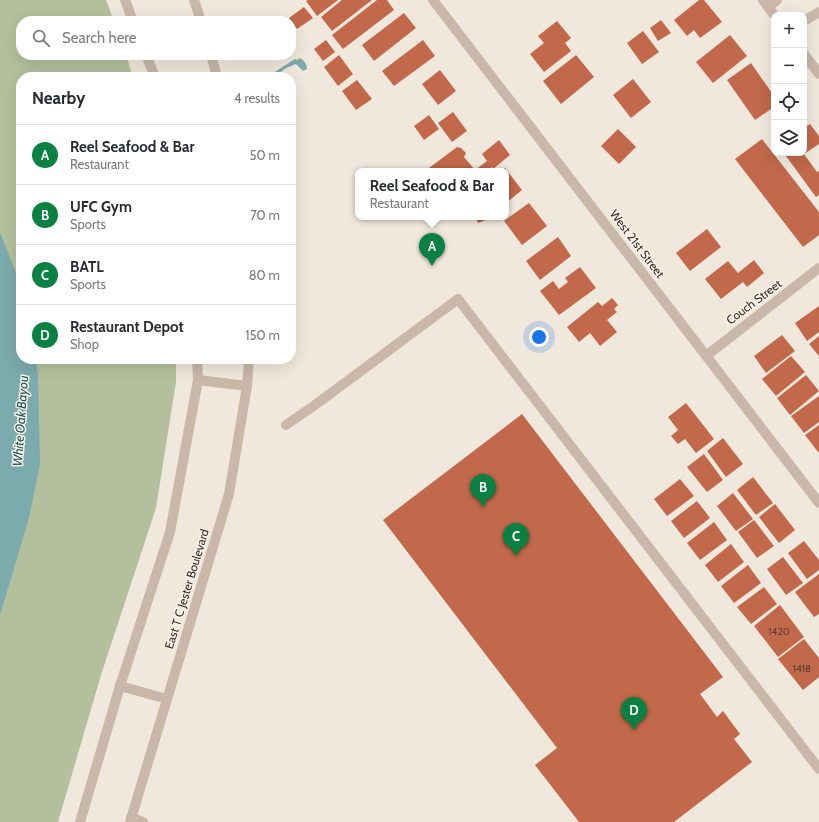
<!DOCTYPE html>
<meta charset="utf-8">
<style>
:root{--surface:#fff;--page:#f7f7f7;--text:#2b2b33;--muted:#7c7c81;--line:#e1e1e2;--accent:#0b8043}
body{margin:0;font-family:Cabin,sans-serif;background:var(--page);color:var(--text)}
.controls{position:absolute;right:12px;top:12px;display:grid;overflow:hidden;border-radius:8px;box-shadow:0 4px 16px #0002}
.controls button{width:36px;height:36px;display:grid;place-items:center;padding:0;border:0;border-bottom:1px solid var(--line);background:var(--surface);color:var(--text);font:20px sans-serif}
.you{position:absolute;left:539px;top:337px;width:14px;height:14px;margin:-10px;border:3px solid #fff;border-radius:50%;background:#1a73e8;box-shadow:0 0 0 6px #1a73e833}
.badge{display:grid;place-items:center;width:26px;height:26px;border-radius:50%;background:var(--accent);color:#fff;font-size:13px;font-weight:700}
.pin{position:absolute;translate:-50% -33px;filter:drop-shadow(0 1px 2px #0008)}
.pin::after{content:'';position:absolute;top:21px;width:14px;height:12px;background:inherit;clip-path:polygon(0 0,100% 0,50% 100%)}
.popup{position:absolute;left:355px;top:168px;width:154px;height:52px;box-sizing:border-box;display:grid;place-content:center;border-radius:8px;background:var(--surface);filter:drop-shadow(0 1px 3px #0005);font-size:13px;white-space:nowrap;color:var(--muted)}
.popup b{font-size:15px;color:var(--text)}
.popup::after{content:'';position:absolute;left:50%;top:100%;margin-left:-8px;border:8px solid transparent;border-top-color:var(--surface)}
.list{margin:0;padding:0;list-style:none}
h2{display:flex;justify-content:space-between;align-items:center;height:52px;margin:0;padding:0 16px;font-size:17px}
h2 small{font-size:13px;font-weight:400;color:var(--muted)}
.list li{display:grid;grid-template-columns:26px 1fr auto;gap:12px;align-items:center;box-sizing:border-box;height:60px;padding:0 16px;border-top:1px solid var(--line)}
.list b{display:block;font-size:15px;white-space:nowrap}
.list p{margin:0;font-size:13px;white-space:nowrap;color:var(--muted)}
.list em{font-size:13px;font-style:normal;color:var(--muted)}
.icon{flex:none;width:22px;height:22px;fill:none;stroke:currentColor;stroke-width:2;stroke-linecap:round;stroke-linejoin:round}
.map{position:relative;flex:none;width:819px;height:822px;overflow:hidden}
.search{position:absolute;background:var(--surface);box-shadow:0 4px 16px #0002;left:16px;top:16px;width:280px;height:44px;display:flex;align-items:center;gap:10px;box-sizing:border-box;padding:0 14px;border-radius:16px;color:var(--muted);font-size:15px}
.panel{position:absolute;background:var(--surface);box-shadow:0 4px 16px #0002;left:16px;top:72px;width:280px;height:292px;border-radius:16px}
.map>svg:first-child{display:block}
.green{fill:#b4c09d}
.water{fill:#7cabad}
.building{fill:#c1694a}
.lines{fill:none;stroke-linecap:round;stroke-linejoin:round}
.minor{stroke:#c9b8a9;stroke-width:10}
.labels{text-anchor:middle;stroke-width:3;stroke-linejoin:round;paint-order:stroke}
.number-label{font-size:10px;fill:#593c31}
.street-label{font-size:12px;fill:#362d29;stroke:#f9f2e9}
.water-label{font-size:13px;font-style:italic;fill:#1f5256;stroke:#f9f2e9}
</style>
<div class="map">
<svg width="819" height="822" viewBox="0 0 819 822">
<rect width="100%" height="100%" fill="#f1e8dd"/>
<path class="green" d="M0,0h106l8,21h-93v34h105l7,22h-112v282h155v23l-20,126 -55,167 -43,147h-58z"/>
<g class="water">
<path d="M299,58c5,2 8,6 8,11l-4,2 -7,-7 -10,4 -12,9h-7l28,-18 3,1z"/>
<path d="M0,232l21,54v73h14l3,14 2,91 -11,54 -29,97z"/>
</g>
<g class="building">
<path d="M308,0h30l-21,16 -11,-15z"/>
<path d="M342,0h30l-40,31 -11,-14z"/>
<path d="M377,0h10l7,10 -51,39 -11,-14z"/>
<path d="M699,0h5l18,22 -22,16 -6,-8 -7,6 -13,-16z"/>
<path d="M304,7l9,11 -16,11 -8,-11z"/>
<path d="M404,13l12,15 -42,33 -12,-16z"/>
<path d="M661,20l10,13 -13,8 -8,-13z"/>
<path d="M557,21l14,17 -6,5 6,8 -27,21 -14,-18 14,-11 -6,-7z"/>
<path d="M643,31l16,21 -17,12 -15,-21z"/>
<path d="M730,35l17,21 -34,27 -17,-21z"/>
<path d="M326,40l9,12 -12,9 -9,-12z"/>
<path d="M423,40l12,16 -41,30 -12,-15z"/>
<path d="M339,55l14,19 -15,12 -14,-19z"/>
<path d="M576,55l18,22 -33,27 -18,-23z"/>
<path d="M751,63l23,33v11l-19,13 -28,-40z"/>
<path d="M440,70l16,21 -18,14 -16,-21z"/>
<path d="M633,79l18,23 -20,16 -18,-23z"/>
<path d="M357,80l15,19 -16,11 -14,-19z"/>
<path d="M453,112l14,19 -15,11 -14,-19z"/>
<path d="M429,115l10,14 -15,11 -10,-14z"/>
<path d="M810,124l9,12v8l-15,10 13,18 2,-1v24l-3,2 -30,-41 4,-3h14v-25z"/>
<path d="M618,129l18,18 -17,17 -18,-18z"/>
<path d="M762,139l57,73v23l-16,12 -68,-88z"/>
<path d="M499,140l11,15 -17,14 -1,-2 -6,4h-61l32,-24 4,1 5,5 -2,4 11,13 12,-9 -5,-7z"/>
<path d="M505,168l17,22 -16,13v-32h-5z"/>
<path d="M529,203l18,23 -25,19 -18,-24z"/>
<path d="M476,217h17l-15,6z"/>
<path d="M707,229l14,18 -31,24 -14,-18z"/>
<path d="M558,237l13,19 -31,24 -14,-19z"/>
<path d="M754,260l10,13 -17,14 -4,-5 -22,17 -16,-20 23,-18 10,12z"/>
<path d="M580,267l16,21 -37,27 -19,-24 13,-10 6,8 9,-7 -3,-4z"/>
<path d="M612,298l6,7 -4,4 3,3 -10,8 10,12 -17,14 -10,-13 -11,9 -12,-15 31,-25 4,4z"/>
<path d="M819,306v26l-12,9 -12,-18z"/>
<path d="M782,335l13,16 -29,22 -12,-17z"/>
<path d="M819,336v20l-10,-12z"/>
<path d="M791,356l14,16 -29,24 -14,-17z"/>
<path d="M806,375l13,16 -29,24 -13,-17z"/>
<path d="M819,396v26l-15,11 -13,-17z"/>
<path d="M686,403l28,36 -18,14 -11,-14 -7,5 -7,-8 7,-6 -10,-13z"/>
<path d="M522,414l201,263 -23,17 17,23 6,-6 17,23 -6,5 18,23 -78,60h-95l-44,-57 22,-17 -174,-228z"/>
<path d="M819,425v26l-1,1 -13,-17z"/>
<path d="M723,438l20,26 -17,13 -19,-26z"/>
<path d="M704,454l19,26 -16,12 -20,-25z"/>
<path d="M753,477l20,26 -17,12 -19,-25z"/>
<path d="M680,479l14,17 -27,20 -13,-17z"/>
<path d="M733,493l20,26 -17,12 -19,-25z"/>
<path d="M697,501l13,17 -26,20 -13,-17z"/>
<path d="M775,504l20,26 -16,13 -20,-26z"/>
<path d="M754,520l20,26 -17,12 -19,-26z"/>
<path d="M714,522l13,18 -27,20 -13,-17z"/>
<path d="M804,541l15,19v10l-12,9 -19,-26z"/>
<path d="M731,544l13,18 -26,20 -13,-17z"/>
<path d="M783,557l20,26 -17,12 -19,-26z"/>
<path d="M748,565l13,18 -27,20 -13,-17z"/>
<path d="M819,574v40l-5,3 -19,-25z"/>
<path d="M764,587l13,17 -26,20 -14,-17z"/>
<path d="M780,605l24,32 -26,20 -24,-31z"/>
<path d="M804,639l15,19v19l-16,13 -25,-31z"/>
</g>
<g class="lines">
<g class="minor">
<path d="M125,0l8,21"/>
<path d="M194,0l7,21"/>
<path d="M433,0l386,503"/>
<path d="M763,0l11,15"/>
<path d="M768,7l9,-7"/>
<path d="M804,21l15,-9"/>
<path d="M804,54l15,20"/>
<path d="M146,55l9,22"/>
<path d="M211,55l6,22"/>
<path d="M706,356l113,-88"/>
<path d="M198,380l49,6"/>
<path d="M286,425l29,-20 143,-106 361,470"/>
<path d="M120,686l47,13"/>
<path d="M131,817l12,5"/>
<path d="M80,822l40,-136 50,-154 28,-152 -1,-21"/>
<path d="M130,822l99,-328 18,-108 2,-27"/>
</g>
</g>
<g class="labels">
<g class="number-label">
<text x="779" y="635">1420</text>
<text x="802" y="672">1418</text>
</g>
<g class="street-label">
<text transform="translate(637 244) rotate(53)" y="4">West 21st Street</text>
<text transform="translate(754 302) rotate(-37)" y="4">Couch Street</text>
<text transform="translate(187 589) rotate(-73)" y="4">East T C Jester Boulevard</text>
</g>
<g class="water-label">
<text transform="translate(20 421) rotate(-86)" y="5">White Oak Bayou</text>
</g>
</g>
</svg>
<div class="controls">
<button>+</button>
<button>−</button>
<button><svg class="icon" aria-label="locate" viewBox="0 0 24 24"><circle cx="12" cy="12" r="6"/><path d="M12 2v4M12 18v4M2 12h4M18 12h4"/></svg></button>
<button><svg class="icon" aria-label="layers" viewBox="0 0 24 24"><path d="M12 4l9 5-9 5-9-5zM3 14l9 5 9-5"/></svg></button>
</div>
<div class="you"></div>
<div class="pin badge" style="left:432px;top:266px">A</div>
<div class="popup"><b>Reel Seafood &amp; Bar</b>Restaurant</div>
<div class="pin badge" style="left:483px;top:507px">B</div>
<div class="pin badge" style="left:516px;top:556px">C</div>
<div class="pin badge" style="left:634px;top:730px">D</div>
<div class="search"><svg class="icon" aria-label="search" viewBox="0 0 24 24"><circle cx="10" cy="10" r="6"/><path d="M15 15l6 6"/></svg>Search here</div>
<section class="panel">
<h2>Nearby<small>4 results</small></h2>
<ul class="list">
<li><span class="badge">A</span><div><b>Reel Seafood &amp; Bar</b><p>Restaurant</p></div><em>50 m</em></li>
<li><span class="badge">B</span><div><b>UFC Gym</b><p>Sports</p></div><em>70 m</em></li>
<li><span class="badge">C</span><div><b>BATL</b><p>Sports</p></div><em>80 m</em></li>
<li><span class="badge">D</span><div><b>Restaurant Depot</b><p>Shop</p></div><em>150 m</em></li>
</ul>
</section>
</div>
